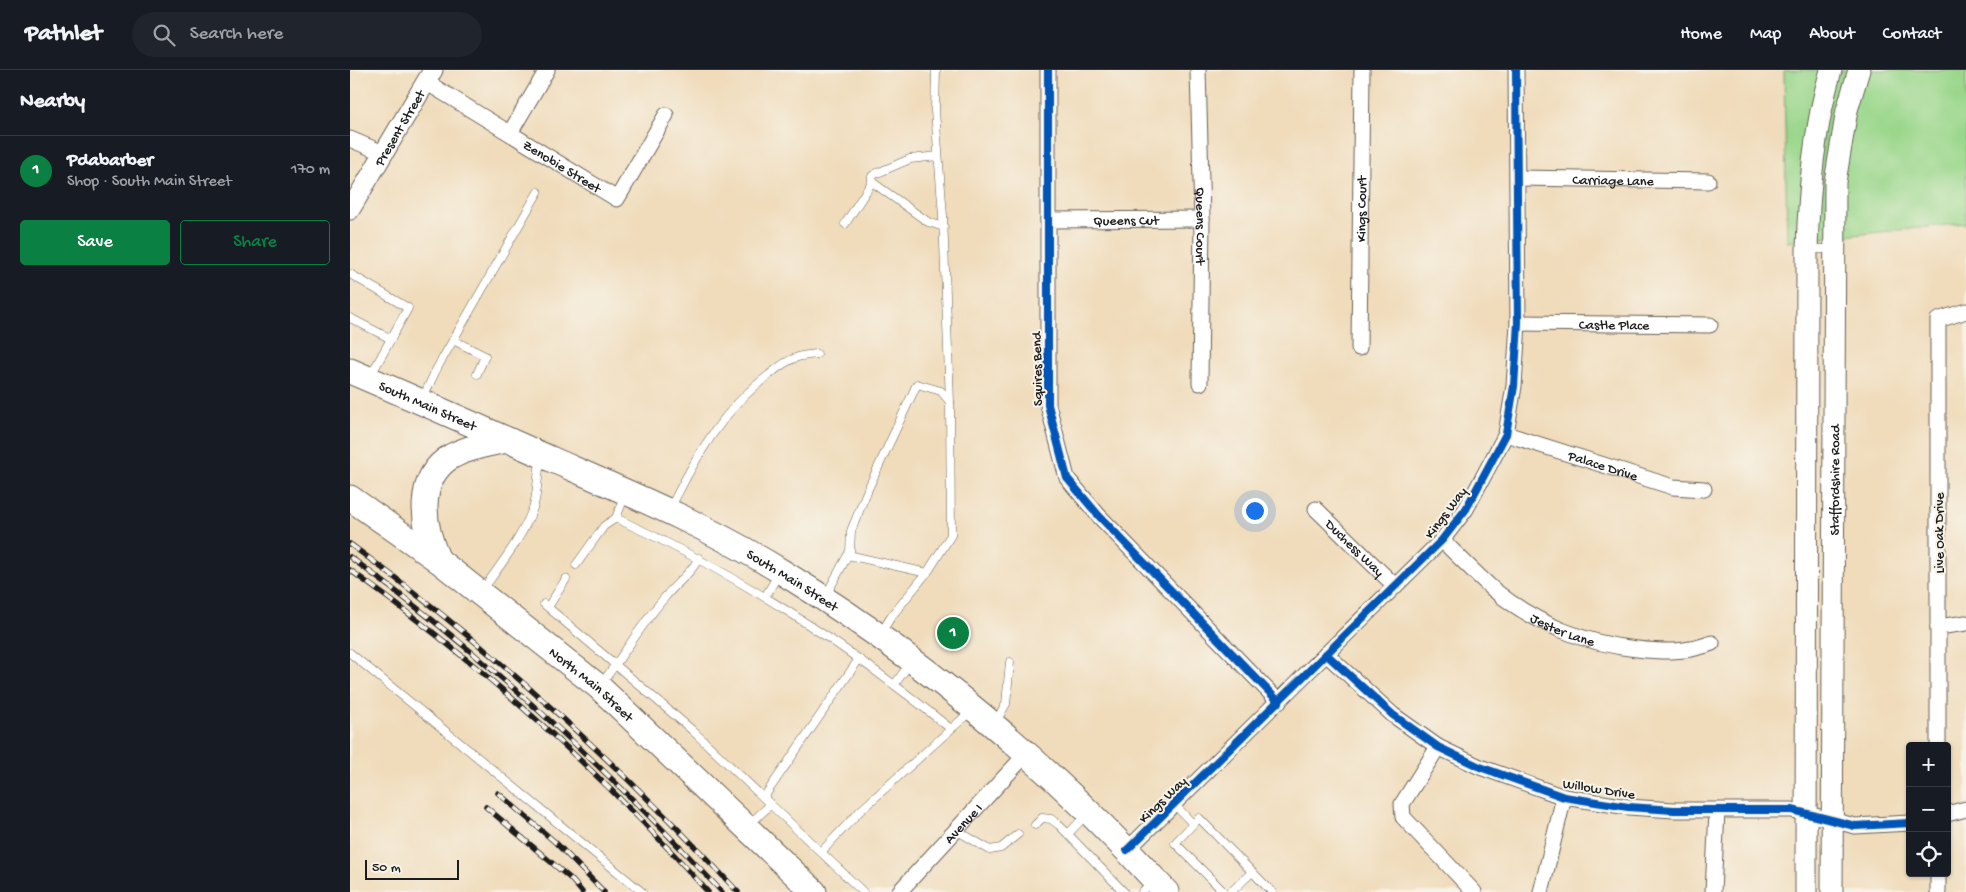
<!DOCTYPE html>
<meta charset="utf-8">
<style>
:root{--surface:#171b24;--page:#20242c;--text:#f1f3f6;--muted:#9ea1a6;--line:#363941;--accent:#0b8043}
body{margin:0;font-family:"Gochi Hand",sans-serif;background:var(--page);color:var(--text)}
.controls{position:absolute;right:15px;bottom:15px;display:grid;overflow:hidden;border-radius:5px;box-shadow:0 1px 4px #0004}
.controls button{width:45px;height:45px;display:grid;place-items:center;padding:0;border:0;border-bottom:1px solid var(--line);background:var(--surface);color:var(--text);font:25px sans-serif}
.scale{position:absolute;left:15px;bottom:12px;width:94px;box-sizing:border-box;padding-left:5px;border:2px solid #1c1c1c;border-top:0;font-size:14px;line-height:18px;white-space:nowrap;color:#1c1c1c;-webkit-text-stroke:4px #f7f3e8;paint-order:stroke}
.you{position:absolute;left:904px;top:440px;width:18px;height:18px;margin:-12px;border:4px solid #fff;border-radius:50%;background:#1a73e8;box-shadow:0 0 0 8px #1a73e833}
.badge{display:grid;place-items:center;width:32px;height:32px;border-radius:50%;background:var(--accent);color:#fff;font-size:16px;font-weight:700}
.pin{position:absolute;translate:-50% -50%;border:2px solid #fff;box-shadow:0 1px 5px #0006}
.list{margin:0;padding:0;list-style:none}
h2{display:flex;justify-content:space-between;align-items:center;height:65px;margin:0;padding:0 20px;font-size:21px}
h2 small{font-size:16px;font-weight:400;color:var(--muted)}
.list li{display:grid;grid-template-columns:32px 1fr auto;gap:15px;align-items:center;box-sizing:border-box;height:70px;padding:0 20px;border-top:1px solid var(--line)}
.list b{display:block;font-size:19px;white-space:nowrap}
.list p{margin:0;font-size:16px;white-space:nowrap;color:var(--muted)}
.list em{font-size:16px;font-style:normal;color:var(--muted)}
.actions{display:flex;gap:10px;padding:15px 20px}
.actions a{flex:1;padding:11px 0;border:1px solid var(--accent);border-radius:5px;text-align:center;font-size:18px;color:var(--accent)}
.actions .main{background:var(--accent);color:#fff}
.icon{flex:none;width:28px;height:28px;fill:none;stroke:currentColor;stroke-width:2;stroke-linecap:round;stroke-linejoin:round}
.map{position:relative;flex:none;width:1616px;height:822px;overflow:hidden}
header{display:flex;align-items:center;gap:30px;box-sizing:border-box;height:70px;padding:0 25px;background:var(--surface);border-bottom:1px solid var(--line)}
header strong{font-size:24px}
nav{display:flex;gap:28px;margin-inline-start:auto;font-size:18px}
.search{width:350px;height:45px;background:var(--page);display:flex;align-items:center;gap:12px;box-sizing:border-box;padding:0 18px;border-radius:28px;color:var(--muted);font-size:19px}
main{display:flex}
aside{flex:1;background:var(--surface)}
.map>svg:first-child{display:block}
.green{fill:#9ad78b;stroke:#5b7a54}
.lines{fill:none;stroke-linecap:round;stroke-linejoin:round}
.service-casing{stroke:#665f54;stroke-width:9}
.minor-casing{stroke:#665f54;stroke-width:17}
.tertiary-casing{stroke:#665f54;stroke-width:21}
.secondary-casing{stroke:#665f54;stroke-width:23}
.trunk-casing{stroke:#665f54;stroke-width:27}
.service{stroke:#fff;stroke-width:8}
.minor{stroke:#fff;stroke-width:15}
.tertiary{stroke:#fff;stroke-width:19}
.secondary{stroke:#fff;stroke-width:21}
.trunk{stroke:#fff;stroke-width:25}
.rail-casing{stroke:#1c1c1c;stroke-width:5.5}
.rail{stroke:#f7f3e8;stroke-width:4;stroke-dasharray:11;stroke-linecap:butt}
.cycleway-casing{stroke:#f7f3e8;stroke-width:11}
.cycleway{stroke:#0057b8;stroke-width:8}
.labels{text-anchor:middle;stroke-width:4;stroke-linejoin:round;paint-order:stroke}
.street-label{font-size:14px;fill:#1c1c1c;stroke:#f7f3e8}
</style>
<header>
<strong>Pathlet</strong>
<div class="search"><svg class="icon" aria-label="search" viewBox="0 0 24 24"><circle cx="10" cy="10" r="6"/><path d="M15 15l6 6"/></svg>Search here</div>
<nav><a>Home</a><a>Map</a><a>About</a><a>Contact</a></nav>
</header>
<main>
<aside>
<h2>Nearby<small></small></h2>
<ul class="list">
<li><span class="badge">1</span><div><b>Pdabarber</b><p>Shop · South Main Street</p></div><em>170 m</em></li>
</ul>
<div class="actions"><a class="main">Save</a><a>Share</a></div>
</aside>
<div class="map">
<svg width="1616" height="822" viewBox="0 0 1616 822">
<rect width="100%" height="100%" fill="#f7f3e8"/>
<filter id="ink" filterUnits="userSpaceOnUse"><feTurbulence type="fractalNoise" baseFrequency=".02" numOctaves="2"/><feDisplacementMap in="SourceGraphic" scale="10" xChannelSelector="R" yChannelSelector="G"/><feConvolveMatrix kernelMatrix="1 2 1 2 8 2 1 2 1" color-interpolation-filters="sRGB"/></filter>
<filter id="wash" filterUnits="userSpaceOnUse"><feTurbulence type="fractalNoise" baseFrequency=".0096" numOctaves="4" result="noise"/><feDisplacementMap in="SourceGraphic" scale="20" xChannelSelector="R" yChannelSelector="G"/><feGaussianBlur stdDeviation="1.12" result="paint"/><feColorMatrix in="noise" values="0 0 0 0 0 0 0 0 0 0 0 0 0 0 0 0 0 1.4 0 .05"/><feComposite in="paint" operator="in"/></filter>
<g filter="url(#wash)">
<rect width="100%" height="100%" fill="#f0dcbb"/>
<path class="green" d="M1434,0h182v153l-179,19z"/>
</g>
<g filter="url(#ink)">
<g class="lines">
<g class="service-casing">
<g id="service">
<path d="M586,0l-1,41 8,105 7,186"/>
<path d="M588,86l-28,3 -35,15 -3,2v6l56,40 16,5"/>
<path d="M495,154l27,-42"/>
<path d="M1458,179h26"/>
<path d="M0,204l58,34 -37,67"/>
<path d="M0,248l41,21"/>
<path d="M103,270l32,16 -8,18"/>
<path d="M73,328l13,-28 102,-178"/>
<path d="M275,425l-9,23c123,57 229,125 335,211l20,-18"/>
<path d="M320,439c25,-51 53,-100 99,-134 8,-7 18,-15 29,-18 6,-2 13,-2 19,-3"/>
<path d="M498,485l79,18"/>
<path d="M226,495l28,-39 12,-8"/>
<path d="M132,521c19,-27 40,-53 51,-83 5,-13 4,-35 8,-50"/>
<path d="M415,527l13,-22"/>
<path d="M475,527l25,-46 1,-20 17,-42 49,-105 24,7 9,11 1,133 -22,35 -38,47 -10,16"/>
<path d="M194,534l148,126 171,162"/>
<path d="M198,537l18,-28"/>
<path d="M0,583l292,239"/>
<path d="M251,614c23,-29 41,-61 65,-88 11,-14 25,-22 33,-38"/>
<path d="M545,614l15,-21"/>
<path d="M645,653l11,-19 4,-42"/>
<path d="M414,727l95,-138"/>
<path d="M824,734l19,20"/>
<path d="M399,755l22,-21"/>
<path d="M685,755l7,-7 9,1 8,6 65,67"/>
<path d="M606,760l34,20 11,-2 17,-14"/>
<path d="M719,763l17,-18"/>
<path d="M471,782l39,-41 91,-82"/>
<path d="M792,822l11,-11"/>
<path d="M874,822l-49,-49 24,-25 73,74"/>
<path d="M881,822l21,-20"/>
</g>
</g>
<g class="minor-casing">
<g id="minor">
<path d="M698,0v335l19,73 32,38 180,186"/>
<path id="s1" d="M848,0l4,149 -2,164"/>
<path id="s2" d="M76,12l191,117 49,-84"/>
<path d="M160,63l37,-63"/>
<path d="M0,69l33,14"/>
<path id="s3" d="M1168,108l190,3"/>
<path id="s4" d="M698,150l154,-1"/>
<path id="s5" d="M1168,253l192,2"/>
<path id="s6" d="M1009,278l3,-278"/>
<path id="s7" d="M1156,364l167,53 31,2"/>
<path id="s8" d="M966,439l78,76"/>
<path id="s9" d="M1092,470c17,17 34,34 52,50 40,33 92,54 143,59 27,3 49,4 75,-6"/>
<path d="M1588,557l28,-4"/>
<path d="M976,584l67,61 45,32 42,20 84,30 64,10 46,3h118l63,16 55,-3"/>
<path d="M1588,676v-426l28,-9"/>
<path d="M1088,677l-36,57 1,13 71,75"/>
<path d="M1597,744l19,-5"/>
<path d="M777,780l315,-310 24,-31 40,-75 8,-48 4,-63 -2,-253"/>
<path id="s10" d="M549,822l128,-139"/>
<path d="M1191,822l23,-95"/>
<path d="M1363,822l4,-81"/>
<path d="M1588,822v-19"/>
</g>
</g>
<g class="tertiary-casing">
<g id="tertiary">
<path id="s11" d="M0,140l83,-140"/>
</g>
</g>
<g class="secondary-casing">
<g id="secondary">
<path d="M1456,822l1,-643c2,-61 7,-120 24,-179"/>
<path id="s12" d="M1482,822l3,-710 12,-72 12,-40"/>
</g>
</g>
<g class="trunk-casing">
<g id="trunk">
<path id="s13" d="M0,301c68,29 135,59 203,89 78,34 157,67 229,112 144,88 271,196 384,320"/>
<path id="s14" d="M0,428l88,62 161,127 215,205"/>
<path d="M88,490c-15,-32 -24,-82 14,-104 18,-9 36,-12 56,-16"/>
</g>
</g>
<use href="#service" class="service"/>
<use href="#minor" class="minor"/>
<use href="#tertiary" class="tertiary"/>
<use href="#secondary" class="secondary"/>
<use href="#trunk" class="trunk"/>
<g class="rail-casing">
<g id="rail">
<path d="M0,474c141,103 269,220 388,348"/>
<path d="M0,487c136,99 258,212 372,335"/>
<path d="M0,500c130,93 252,203 358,322"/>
<path d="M148,723l57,49 49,50"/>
<path d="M136,737l85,72 11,13"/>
</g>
</g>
<use href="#rail" class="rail"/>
<g class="cycleway-casing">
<g id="cycleway">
<path d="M698,0v335l19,73 32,38 180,186"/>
<path d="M976,584l67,61 45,32 42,20 84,30 64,10 46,3h118l63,16 55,-3"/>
<path d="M777,780l315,-310 24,-31 40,-75 8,-48 4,-63 -2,-253"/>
</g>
</g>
<use href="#cycleway" class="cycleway"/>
</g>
</g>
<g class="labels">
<g class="street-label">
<text dy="5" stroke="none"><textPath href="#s11" startOffset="96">Present Street</textPath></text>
<text dy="5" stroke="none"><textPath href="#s2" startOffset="160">Zenobie Street</textPath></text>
<text dy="5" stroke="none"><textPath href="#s3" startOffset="95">Carriage Lane</textPath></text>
<text dy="5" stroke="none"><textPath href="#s6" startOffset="139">Kings Court</textPath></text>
<text dy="5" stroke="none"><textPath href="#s4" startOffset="78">Queens Cut</textPath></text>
<text dy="5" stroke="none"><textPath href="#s1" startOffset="156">Queens Court</textPath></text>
<text dy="5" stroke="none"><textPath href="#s5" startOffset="96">Castle Place</textPath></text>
<text transform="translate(686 299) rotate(-91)" y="5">Squires Bend</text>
<text dy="5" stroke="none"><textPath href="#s13" startOffset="85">South Main Street</textPath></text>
<text dy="5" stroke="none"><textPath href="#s7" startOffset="102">Palace Drive</textPath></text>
<text dy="5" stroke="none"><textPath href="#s12" startOffset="412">Staffordshire Road</textPath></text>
<text transform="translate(1095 442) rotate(-53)" y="5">Kings Way</text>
<text transform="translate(1588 463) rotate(-90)" y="5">Live Oak Drive</text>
<text dy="5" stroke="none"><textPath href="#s8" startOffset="55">Duchess Way</textPath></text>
<text dy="5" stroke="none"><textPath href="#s13" startOffset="490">South Main Street</textPath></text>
<text dy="5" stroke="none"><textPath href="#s9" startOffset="152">Jester Lane</textPath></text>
<text dy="5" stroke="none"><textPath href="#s14" startOffset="305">North Main Street</textPath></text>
<text transform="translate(1249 718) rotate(9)" y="5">Willow Drive</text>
<text transform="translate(812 729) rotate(-44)" y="5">Kings Way</text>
<text dy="5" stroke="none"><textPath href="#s10" startOffset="94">Avenue I</textPath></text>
</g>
</g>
</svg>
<div class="controls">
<button>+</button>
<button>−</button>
<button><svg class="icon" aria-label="locate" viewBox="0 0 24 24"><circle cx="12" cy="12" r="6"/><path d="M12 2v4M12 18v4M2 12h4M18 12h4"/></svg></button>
</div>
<div class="scale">50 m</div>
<div class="you"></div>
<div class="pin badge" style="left:603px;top:563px">1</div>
</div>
</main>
